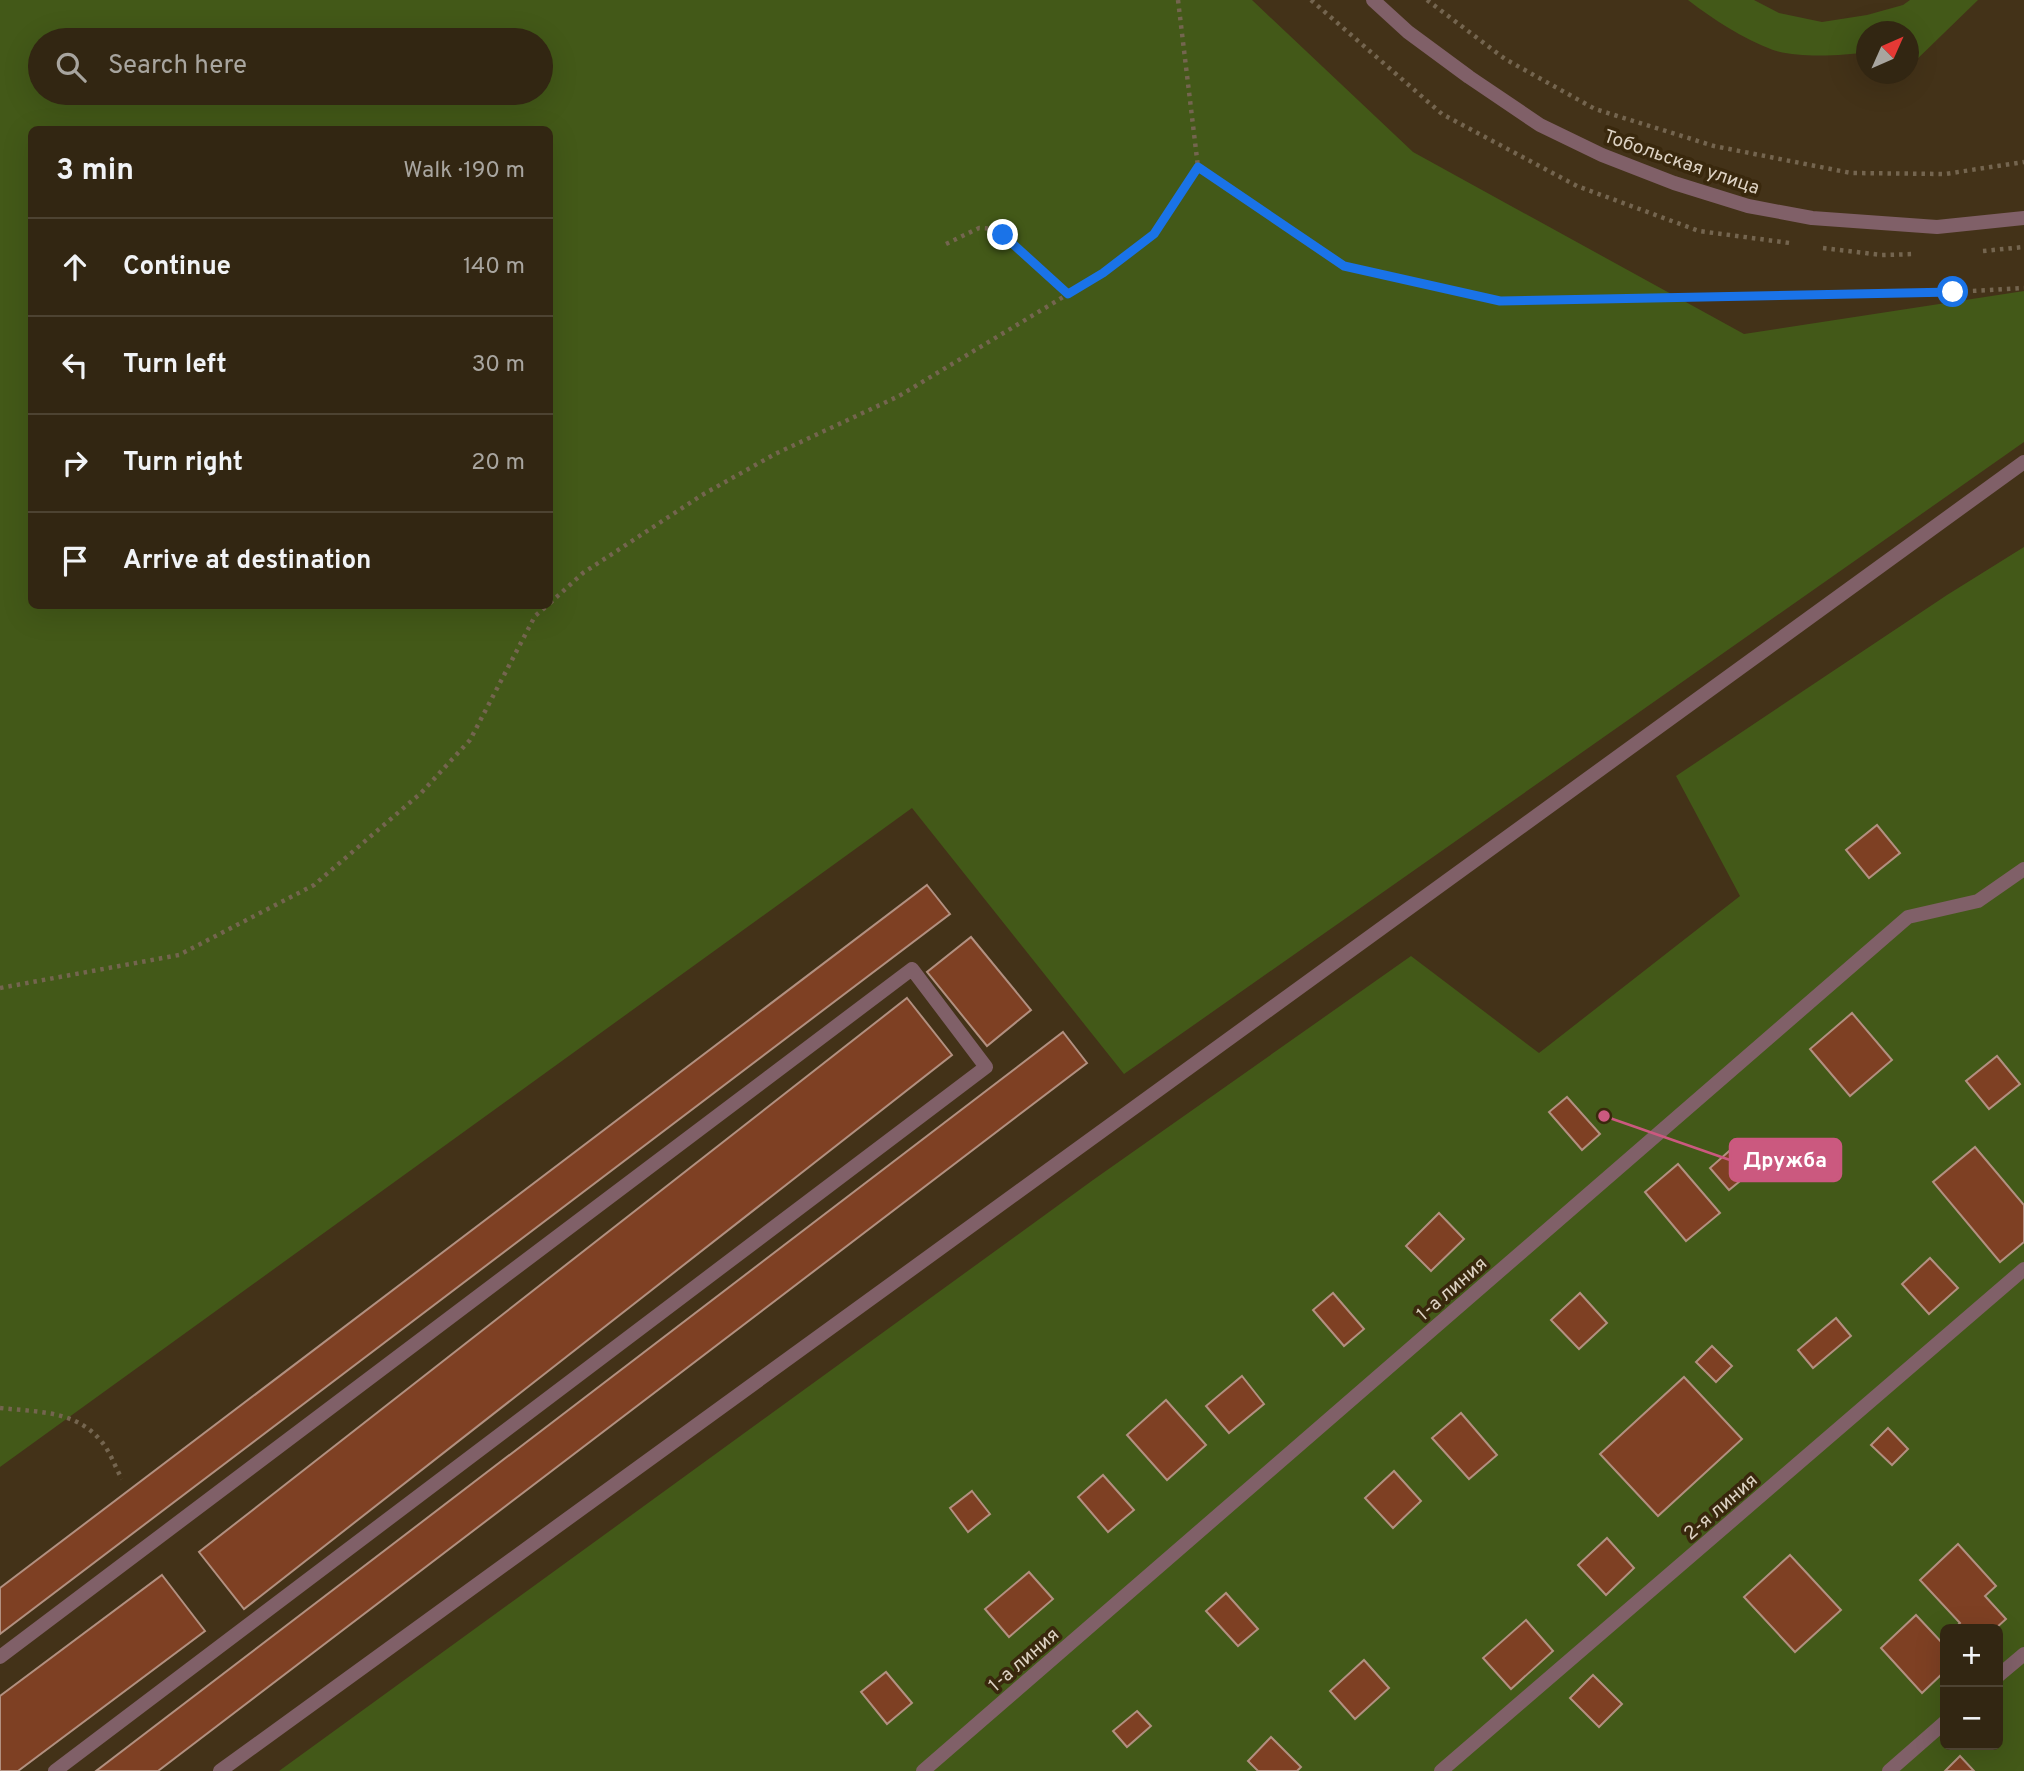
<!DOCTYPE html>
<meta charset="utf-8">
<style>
:root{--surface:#322612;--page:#3a2e1b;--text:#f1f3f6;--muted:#a8a59f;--line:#4d4332}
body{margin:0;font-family:Overpass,sans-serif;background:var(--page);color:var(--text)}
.controls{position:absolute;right:21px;bottom:21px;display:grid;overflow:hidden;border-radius:10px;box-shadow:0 7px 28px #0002}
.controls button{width:63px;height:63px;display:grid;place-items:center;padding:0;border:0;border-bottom:2px solid var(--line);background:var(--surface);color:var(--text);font:35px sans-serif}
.compass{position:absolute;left:1856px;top:21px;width:63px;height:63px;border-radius:50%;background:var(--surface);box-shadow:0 7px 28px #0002;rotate:45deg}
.stop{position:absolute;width:21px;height:21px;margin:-16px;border:5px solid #1a73e8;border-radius:50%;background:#fff}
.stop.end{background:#1a73e8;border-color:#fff;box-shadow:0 2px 7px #0008}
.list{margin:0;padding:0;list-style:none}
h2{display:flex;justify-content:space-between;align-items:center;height:91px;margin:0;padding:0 28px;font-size:30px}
h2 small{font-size:23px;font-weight:400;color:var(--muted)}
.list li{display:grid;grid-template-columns:46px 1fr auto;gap:21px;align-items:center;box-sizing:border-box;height:98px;padding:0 28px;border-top:2px solid var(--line)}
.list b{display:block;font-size:26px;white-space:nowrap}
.list em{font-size:23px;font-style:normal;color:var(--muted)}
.icon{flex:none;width:38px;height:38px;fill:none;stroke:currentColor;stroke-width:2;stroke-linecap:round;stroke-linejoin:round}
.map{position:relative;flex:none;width:2024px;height:1771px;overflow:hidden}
.search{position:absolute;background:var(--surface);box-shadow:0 7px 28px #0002;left:28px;top:28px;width:525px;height:77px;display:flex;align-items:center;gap:18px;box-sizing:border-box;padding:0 24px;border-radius:38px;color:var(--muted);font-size:26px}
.panel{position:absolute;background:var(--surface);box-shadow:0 7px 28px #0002;left:28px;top:126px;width:525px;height:483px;border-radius:10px}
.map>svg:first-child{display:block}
.green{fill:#435918;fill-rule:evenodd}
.building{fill:#7e4023;stroke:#b29080;stroke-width:2}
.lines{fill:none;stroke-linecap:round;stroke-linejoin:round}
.path{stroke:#74654f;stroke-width:4.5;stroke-dasharray:3.5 5;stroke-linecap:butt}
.service{stroke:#806068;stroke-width:14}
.minor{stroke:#806068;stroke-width:14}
.route{stroke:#1a73e8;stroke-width:9}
.labels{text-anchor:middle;stroke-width:7;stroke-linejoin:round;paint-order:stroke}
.street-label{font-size:19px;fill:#ddd2c3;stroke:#39280d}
.leader{fill:none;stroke:#cb597f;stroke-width:2.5}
.callout-dot{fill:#cb597f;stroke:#39280d;stroke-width:2.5}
.callout{fill:#cb597f;stroke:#cb597f;stroke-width:2.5}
.callout-label{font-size:21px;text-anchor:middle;font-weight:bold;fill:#fff}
</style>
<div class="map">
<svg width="2024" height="1771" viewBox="0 0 2024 1771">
<rect width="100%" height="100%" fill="#433218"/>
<g class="green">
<path d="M0,0h1252l161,152 331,182 280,-43v151l-900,632 -212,-266 -912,659zM40,40h501v53h-501zM32,130h518v476h-518z"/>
<path d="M1688,0h66l25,13 43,9 45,-7 36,-10 7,-5h68l-69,67v-35h-42l-1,20c-24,4 -70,6 -93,-2 -31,-12 -59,-30 -85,-50z"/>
<path d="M2024,547v1224h-1745l814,-591 318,-224 128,97 201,-157 -64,-120 271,-181zM1945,1629h53v116h-53z"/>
</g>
<g class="building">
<path d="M1877,825l23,28 -31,25 -23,-28z"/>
<path d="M927,885l23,29 -950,720v-46z"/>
<path d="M971,937l60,73 -44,36 -60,-74z"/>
<path d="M907,998l45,57 -708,554 -45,-57z"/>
<path d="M1852,1013l40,47 -42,36 -40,-47z"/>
<path d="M1063,1032l24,31 -929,708h-62z"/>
<path d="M1997,1056l23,28 -31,25 -23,-28z"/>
<path d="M1567,1097l33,37 -18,16 -33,-38z"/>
<path d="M1736,1145l20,23 -27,22 -19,-22z"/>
<path d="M1975,1147l49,58v37l-24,20 -67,-80z"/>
<path d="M1678,1164l42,49 -34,28 -41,-49z"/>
<path d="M1439,1213l25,26 -33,32 -25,-25z"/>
<path d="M1930,1258l28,30 -29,26 -27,-30z"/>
<path d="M1333,1293l31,36 -20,17 -31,-36z"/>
<path d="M1580,1293l27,30 -28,26 -28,-29z"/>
<path d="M1836,1318l15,18 -38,32 -15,-18z"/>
<path d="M1712,1346l20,20 -16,16 -20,-20z"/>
<path d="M1242,1376l22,28 -35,29 -23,-27z"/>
<path d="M1684,1377l58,62 -84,77 -58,-62z"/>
<path d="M1166,1400l40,45 -39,35 -40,-45z"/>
<path d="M1461,1413l36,42 -28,24 -37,-41z"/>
<path d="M1888,1428l20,21 -16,16 -21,-20z"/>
<path d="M1394,1471l27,30 -28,27 -28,-30z"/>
<path d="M1103,1475l31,35 -26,22 -30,-35z"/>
<path d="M972,1491l18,23 -22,18 -18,-24z"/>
<path d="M1607,1538l27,30 -28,27 -28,-30z"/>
<path d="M1958,1544l38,42 -11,10 21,23 -11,10h-41l6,-6 -40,-43z"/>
<path d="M1790,1555l51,55 -46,42 -51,-55z"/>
<path d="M1029,1572l24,27 -44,38 -24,-28z"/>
<path d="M162,1575l43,56 -187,140h-18v-75z"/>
<path d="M1226,1593l32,36 -20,17 -32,-35z"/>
<path d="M1916,1615l29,31v25l-23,22 -41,-45z"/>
<path d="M1526,1620l27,31 -42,38 -28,-31z"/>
<path d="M1364,1660l25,28 -34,31 -25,-28z"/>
<path d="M886,1672l26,31 -25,21 -26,-32z"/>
<path d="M1593,1675l29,29 -23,23 -29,-29z"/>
<path d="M1137,1711l14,15 -24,21 -14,-16z"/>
<path d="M1271,1737l30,30 -4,4h-39l-10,-10z"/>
<path d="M1960,1756l14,15h-29z"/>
</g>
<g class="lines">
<g class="path">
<path d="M1178,0l20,167 146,99 156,35 453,-9 71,-4"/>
<path d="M1311,0l131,114 135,72 122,45 91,12"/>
<path d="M1427,0l78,59 90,50 119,37 137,27 94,1 79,-12"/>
<path d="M946,244l33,-16 16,1 73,65"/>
<path d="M1823,248l59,7 33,-1"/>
<path d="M1983,251l41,-4"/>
<path d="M550,603l33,-30 119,-78 73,-41 124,-58 204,-123 51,-39 44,-67"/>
<path d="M0,988l179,-33 135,-70 107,-92 49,-53 65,-124 12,-10"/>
<path d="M0,1408c36,4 76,2 101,33 9,10 14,26 21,38"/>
</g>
<g class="service">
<path d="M0,1657l912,-688 74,98 -931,704"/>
<path d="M1998,1676l26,-22"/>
<path d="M220,1771l1804,-1309"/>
<path d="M923,1771l985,-854 70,-16 46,-32"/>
<path d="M1441,1771l583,-502"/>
<path d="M1889,1771l56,-49"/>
</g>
<path class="minor" d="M1373,0l35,32 61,45 71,48 62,30 72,28 74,23 64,12 125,9 87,-9"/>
</g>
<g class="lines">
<path class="route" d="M1003,235l65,59 35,-21 51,-39 44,-67 146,99 156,35 453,-9"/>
</g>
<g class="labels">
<g class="street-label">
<text transform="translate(1682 161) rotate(19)" y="7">Тобольская улица</text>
<text transform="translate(1451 1288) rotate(-41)" y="7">1-а линия</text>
<text transform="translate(1720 1506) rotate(-41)" y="7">2-я линия</text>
<text transform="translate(1023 1659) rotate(-41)" y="7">1-а линия</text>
</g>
</g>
<path class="leader" d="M1604 1116L1730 1160"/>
<circle class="callout-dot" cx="1604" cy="1116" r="7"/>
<rect class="callout" x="1730" y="1139" width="111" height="42" rx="7"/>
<g class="callout-label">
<text x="1785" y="1167">Дружба</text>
</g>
</svg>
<div class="controls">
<button>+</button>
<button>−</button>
</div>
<svg class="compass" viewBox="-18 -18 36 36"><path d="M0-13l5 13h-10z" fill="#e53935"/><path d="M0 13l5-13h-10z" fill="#a8a59f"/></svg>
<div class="stop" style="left:1953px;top:292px"></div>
<div class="stop end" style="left:1003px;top:235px"></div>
<div class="search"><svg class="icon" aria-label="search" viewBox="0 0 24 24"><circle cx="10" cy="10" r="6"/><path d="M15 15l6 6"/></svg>Search here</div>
<section class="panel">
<h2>3 min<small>Walk · 190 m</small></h2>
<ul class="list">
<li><svg class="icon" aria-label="ahead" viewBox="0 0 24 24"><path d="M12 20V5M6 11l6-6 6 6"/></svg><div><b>Continue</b></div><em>140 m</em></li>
<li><svg class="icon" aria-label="left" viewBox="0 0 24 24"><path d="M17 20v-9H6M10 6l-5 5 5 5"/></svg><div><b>Turn left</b></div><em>30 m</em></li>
<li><svg class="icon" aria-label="right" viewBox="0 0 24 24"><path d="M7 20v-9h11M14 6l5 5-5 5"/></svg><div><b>Turn right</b></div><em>20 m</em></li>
<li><svg class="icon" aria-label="arrive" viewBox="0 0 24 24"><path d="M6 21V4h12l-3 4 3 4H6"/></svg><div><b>Arrive at destination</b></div></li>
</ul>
</section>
</div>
